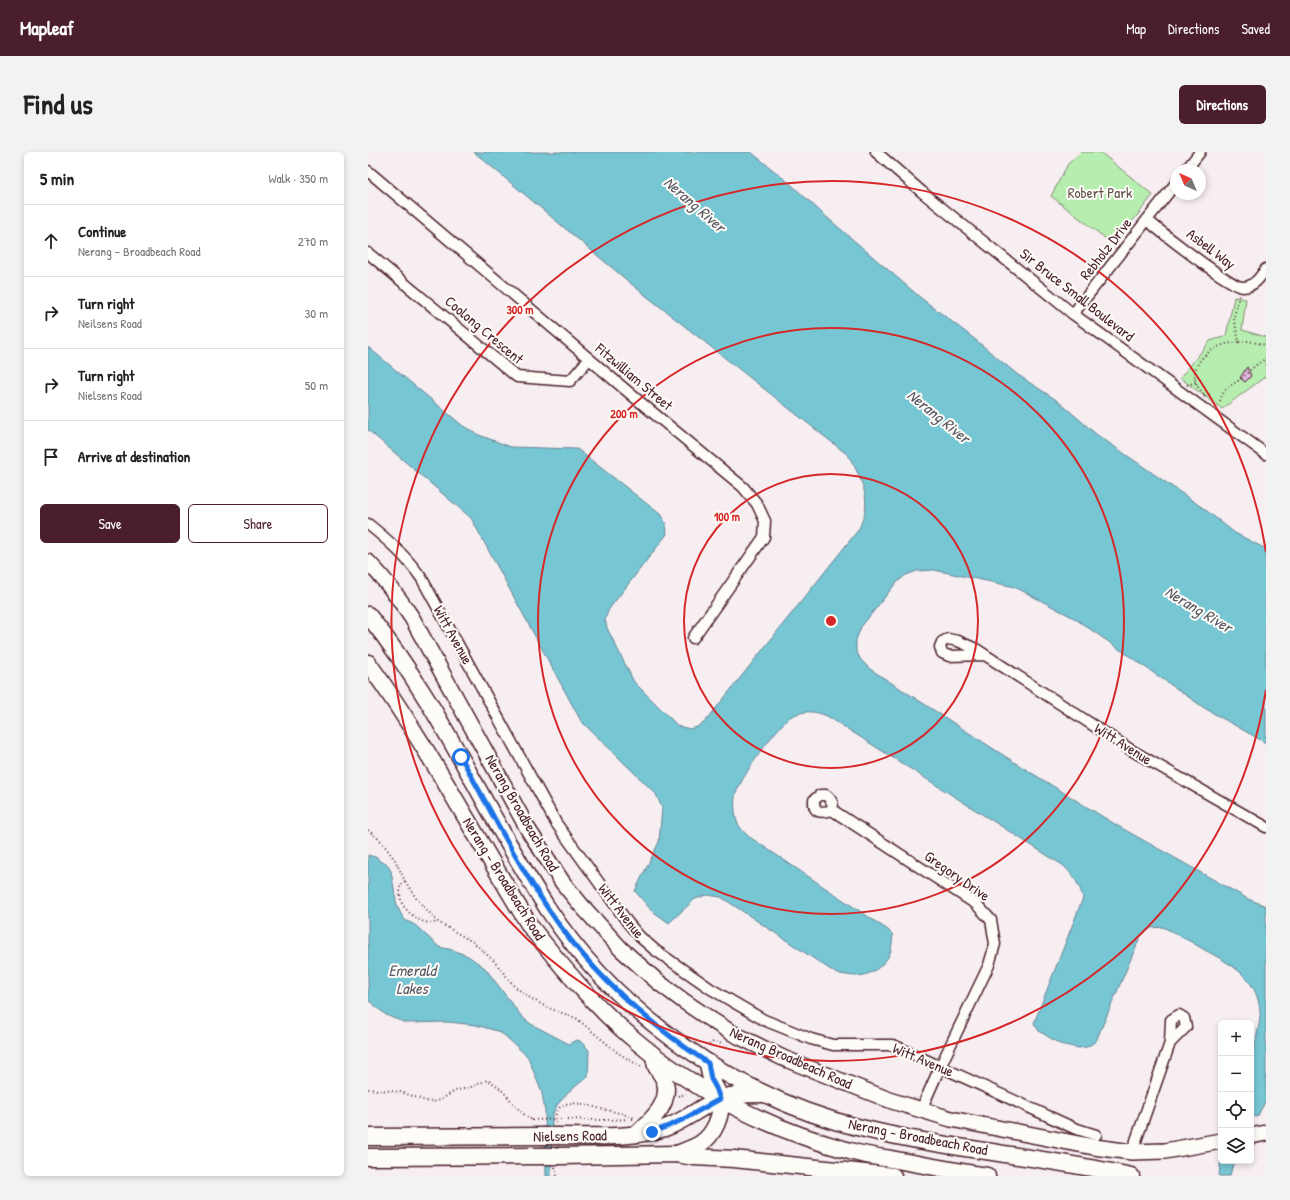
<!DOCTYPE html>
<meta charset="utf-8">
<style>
:root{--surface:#fff;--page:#f2f2f2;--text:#222;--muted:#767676;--line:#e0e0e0;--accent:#4a1f2b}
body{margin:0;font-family:"Patrick Hand",sans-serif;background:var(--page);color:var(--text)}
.controls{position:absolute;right:12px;bottom:12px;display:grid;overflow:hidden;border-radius:6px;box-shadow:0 2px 6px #0003}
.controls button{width:36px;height:36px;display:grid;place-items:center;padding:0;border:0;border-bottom:1px solid var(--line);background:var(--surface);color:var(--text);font:20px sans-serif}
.compass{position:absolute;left:802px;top:12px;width:36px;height:36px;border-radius:50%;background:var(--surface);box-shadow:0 2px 6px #0003;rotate:316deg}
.stop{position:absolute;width:12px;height:12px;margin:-9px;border:3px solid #1a73e8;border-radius:50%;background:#fff}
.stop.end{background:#1a73e8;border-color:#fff;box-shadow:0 1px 4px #0008}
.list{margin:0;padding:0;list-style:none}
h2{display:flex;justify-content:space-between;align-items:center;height:52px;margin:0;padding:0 16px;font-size:17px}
h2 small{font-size:13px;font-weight:400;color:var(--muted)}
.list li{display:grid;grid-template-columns:26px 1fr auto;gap:12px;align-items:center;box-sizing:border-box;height:72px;padding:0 16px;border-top:1px solid var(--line)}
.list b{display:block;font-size:15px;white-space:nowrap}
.list p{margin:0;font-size:13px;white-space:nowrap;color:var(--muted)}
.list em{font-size:13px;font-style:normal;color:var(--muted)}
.actions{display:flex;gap:8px;padding:12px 16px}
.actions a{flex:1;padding:9px 0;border:1px solid var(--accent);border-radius:6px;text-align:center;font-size:14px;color:var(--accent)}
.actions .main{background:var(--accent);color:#fff}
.icon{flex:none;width:22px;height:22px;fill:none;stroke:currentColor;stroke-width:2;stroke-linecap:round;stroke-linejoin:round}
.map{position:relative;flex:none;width:898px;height:1024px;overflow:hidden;border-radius:6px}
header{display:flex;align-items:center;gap:24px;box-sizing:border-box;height:56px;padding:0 20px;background:var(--accent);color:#fff}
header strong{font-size:19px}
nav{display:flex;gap:22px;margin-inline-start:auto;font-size:14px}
.intro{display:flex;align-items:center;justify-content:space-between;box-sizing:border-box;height:96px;padding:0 24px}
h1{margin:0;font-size:28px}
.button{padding:10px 18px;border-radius:6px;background:var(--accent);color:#fff;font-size:14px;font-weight:700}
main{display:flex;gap:24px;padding:0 24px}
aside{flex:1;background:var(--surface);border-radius:6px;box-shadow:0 2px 6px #0003}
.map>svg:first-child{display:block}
.green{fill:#b6eeb0;stroke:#80866e}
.water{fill:#77c6d4;stroke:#658390}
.building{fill:#e0b7de;stroke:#4a1f2b}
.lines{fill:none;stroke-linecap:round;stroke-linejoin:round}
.street-casing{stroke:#4a1f2b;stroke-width:13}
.secondary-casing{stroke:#4a1f2b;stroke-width:18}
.primary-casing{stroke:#4a1f2b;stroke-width:19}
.path{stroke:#4a1f2b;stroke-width:2;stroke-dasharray:1 3;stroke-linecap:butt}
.street{stroke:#fdfcf7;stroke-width:10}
.secondary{stroke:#fdfcf7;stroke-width:15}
.primary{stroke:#fdfcf7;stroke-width:16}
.primary-bridge-casing{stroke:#4a1f2b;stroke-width:19;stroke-linecap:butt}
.path-bridge{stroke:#4a1f2b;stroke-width:2;stroke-dasharray:1 3;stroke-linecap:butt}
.primary-bridge{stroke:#fdfcf7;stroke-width:16}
.route{stroke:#1a73e8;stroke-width:5}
.ring{fill:none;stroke:#d62828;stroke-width:2}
.labels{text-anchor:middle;stroke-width:4;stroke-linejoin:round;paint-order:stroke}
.park-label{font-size:15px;fill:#65534c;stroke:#fdfcf7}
.street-label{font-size:15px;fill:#4a1f2b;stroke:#fdfcf7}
.water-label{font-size:16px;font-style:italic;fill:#5a5966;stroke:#fdfcf7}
.centre{fill:#d62828;stroke:#fdfcf7;stroke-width:2}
.ring-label{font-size:12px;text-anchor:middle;font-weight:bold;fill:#d62828;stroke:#fdfcf7;stroke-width:4;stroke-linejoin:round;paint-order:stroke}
</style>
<header>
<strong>Mapleaf</strong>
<nav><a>Map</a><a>Directions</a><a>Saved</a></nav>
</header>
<div class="intro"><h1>Find us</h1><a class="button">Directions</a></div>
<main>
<aside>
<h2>5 min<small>Walk · 350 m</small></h2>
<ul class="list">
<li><svg class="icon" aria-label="ahead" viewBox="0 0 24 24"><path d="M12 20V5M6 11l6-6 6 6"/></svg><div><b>Continue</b><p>Nerang - Broadbeach Road</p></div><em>270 m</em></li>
<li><svg class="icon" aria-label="right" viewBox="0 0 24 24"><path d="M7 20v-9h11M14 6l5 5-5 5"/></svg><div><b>Turn right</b><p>Neilsens Road</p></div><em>30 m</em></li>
<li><svg class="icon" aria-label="right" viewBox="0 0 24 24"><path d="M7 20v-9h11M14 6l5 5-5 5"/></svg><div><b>Turn right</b><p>Nielsens Road</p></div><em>50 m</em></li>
<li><svg class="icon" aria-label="arrive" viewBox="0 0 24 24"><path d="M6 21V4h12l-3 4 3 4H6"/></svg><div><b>Arrive at destination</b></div></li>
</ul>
<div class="actions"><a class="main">Save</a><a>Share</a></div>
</aside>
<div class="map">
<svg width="898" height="1024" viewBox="0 0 898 1024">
<rect width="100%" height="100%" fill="#f7eef2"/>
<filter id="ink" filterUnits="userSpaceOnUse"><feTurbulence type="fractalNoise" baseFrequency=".025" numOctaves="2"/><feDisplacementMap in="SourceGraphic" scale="8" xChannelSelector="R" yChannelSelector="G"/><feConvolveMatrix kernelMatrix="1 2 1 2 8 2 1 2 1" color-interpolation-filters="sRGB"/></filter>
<g filter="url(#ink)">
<g class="green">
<path d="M713,0h19l53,43 -39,50 -63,-49 17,-32z"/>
<path d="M866,145l12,2 -4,31 24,7v39l-44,33 -42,-31 30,-37 16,-5z"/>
</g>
<g class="water">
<path d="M106,0h277l43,35 29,27 98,84 51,39 46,38 40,26 38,33 107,74 32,25 31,16v194l-60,-34 -132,-91 -59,-31 -81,-17 -17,1 -11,4 -10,8 -35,44 -5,13v11l5,9 9,9 147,95 101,62 130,73 18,7v194l-9,17 -6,-2v-56c3,-10 10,-38 9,-48 -3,-35 -30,-47 -57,-62 -13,-8 -26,-15 -40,-22l-12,1 -10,7 -45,106 -9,6 -9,1 -18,-4 -21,-13 -5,-8 49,-125c-4,-15 -9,-21 -19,-32l-237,-150c-12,-5 -22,-6 -35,0 -13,7 -55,66 -57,81 -1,8 0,21 3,27 3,5 7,9 10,12l140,94 5,5c-1,7 -1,16 -5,22 -7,11 -19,19 -32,19 -6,0 -13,-2 -19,-2l-116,-77 -14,-2 -12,4 -26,24 -18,-13 -16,-19 24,-49 3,-34 -6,-14 -75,-73 -110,-203 -103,-88v-83l95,79 16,9 32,12 66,2 83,65 6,10 1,10 -58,75 -4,10 2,9 27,54 44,44 12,3 7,-2 8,-5 154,-193c2,-6 5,-12 6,-18 4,-18 -8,-41 -17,-56l-213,-168z"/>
<path d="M0,703l10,3v2l5,3 2,-1 2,2 4,7 6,35 5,10 3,4 10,5 24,22 14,3 15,6 17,12 37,49 9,7 38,20 7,-4 4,1 9,9 -1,26 -19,16 -12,13 -5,11 -1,60h-5l-1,-65 -3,-18 -14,-36 -24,-22 -7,-4 -21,-6 -28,-3 -42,1 -13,-5 -7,-3 -18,-15z"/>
<path d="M853,1005v4h17l-6,6 -2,9h-11z"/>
</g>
<path class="building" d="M879,215l4,9 -6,6 -5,-4z"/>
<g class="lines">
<g class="street-casing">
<g id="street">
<path d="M508,0l46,40 151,122 193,140"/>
<path d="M818,18l14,-18"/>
<path d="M0,19l272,231 103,85 14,17 8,17 -1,16 -71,101"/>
<path d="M779,68c13,11 85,68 96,67 11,0 17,-10 23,-18"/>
<path d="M0,101l149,124 53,4 19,-22"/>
<path d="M705,162l103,-131"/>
<path d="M0,372c21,17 39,33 54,55l134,244 72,100 12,14 15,13 56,39 53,31 47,19 22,6h60l181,83 22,7"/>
<path d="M616,503l-35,1 -7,-3 -2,-6 2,-5 6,-3 10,2 18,8 155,101 135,77"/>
<path d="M452,643h6c5,4 8,9 6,15 -10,3 -19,4 -18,-10z"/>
<path d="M464,658l144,94 15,16 4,24 -6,21 -49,102 -19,43"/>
<path d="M764,1000l38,-109 1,-23 8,-5 5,3 2,9 -16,16"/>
</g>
</g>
<g class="secondary-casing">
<g id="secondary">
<path d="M0,410c17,17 31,36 44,56l117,213 34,52 18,22 40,44 37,33 27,20 25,17 22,14 51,25 109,43 59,18 143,28 38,5 33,-1 56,-10"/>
<path d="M883,984l15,-3"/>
</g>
</g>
<g class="primary-casing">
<g id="primary">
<path d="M0,463c73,90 117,198 180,294 69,105 191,190 313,219 89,22 181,28 270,48"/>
<path d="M0,511c60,83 108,175 162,263 32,41 66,82 106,115 62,52 136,89 214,110 13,4 27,6 41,8 32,6 64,12 96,17"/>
<path d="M269,982c14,-14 34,-30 28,-52 -2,-6 -5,-9 -8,-14 -2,-3 -2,-8 -3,-12"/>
<path d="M190,984c35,0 73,3 107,-8 20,-7 35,-21 54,-29 13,-5 29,-5 43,-5"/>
<path d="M0,985l174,-1"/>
<path d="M309,1002c8,-3 16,-6 23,-10 14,-9 23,-29 20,-46 -2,-7 -7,-13 -9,-20 -2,-5 -2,-10 -3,-15"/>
<path d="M192,1004l117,-2 17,3 40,2 159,17"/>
<path d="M0,1005l174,-1"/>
</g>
</g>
<g class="path">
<path d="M871,190l9,-1 18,4"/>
<path d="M819,233l9,-3"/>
<path d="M837,244l5,-2"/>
<path d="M836,245l1,-1c-3,-4 -7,-8 -9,-13 -7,-19 14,-35 30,-39 4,-1 8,-1 13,-2l-5,-24 5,-23"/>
<path d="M852,249c5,-15 9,-14 21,-22 9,-8 14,-15 25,-20"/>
<path d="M0,678l13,11 14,19 10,21 11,17 22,24 35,20 21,19 21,26 14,10 17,10 30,11 42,35 25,15"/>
<path d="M37,729l-5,5c0,6 0,14 3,19 8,12 22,21 35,17"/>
<path d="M341,893l4,-3 15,3"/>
<path d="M0,937l33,3 25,9 7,1 7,-2 17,-10 12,-2 18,-8c19,8 27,30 45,40"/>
<path d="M310,944l8,-2"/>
<path d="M196,967l38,1 32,-1"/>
<path d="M187,971c-1,-29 29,-19 46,-14 12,2 23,5 34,9"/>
<path d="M187,1015l2,9"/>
</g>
<use href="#street" class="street"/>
<use href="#secondary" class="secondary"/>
<use href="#primary" class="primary"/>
<g class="primary-bridge-casing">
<g id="primary-bridge">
<path d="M174,984h16"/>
<path d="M174,1004h18"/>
</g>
</g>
<path class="path-bridge" d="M164,968l32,-1"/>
<use href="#primary-bridge" class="primary-bridge"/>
</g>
</g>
<g class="lines" filter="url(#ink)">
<path class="route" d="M93,605c28,51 55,104 88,153 41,62 97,112 159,153l3,16 5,9 4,11 -38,21 -16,7 -14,5"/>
</g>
<g class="ring">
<circle cx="463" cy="469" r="147"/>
<circle cx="463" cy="469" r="293"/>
<path d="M898 538A440 440 0 1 1 898 400"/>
</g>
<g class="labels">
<g class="park-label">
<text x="732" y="46">Robert Park</text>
</g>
<g class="street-label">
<text transform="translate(738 97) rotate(-52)" y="5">Rebholz Drive</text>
<text transform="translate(843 97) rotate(37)" y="5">Asbell Way</text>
<text transform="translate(709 143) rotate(38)" y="5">Sir Bruce Small Boulevard</text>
<text transform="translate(116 178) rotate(40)" y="5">Coolong Crescent</text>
<text transform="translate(266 225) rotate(40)" y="5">Fitzwilliam Street</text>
<text transform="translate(85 483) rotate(61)" y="5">Witt Avenue</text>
<text transform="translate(755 592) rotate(32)" y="5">Witt Avenue</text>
<text transform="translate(154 661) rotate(60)" y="5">Nerang Broadbeach Road</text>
<text transform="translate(589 724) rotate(35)" y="5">Gregory Drive</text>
<text transform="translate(136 727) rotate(58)" y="5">Nerang - Broadbeach Road</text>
<text transform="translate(253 759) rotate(52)" y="5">Witt Avenue</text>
<text transform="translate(423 906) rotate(24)" y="5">Nerang Broadbeach Road</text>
<text transform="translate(555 908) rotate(23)" y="5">Witt Avenue</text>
<text transform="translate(202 984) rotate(-1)" y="5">Nielsens Road</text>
<text transform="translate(550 985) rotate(11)" y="5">Nerang - Broadbeach Road</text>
</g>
<g class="water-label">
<text transform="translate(327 52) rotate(41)" y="6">Nerang River</text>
<text transform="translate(571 264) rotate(39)" y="6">Nerang River</text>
<text transform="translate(831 457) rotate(31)" y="6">Nerang River</text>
<text x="44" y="824">Emerald<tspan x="44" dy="18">Lakes</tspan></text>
</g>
</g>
<circle cx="463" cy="469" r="6" class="centre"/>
<g class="ring-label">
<text x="152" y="162">300 m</text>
<text x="256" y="266">200 m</text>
<text x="359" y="369">100 m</text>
</g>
</svg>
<div class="controls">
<button>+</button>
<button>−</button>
<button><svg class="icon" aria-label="locate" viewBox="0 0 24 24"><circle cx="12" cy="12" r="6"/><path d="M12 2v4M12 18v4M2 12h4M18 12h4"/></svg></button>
<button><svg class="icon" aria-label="layers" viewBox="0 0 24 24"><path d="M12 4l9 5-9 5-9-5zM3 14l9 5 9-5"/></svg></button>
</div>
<svg class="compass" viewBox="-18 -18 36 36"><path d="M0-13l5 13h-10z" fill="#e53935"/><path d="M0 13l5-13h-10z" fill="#767676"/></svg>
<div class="stop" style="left:93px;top:605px"></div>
<div class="stop end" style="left:284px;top:980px"></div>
</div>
</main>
